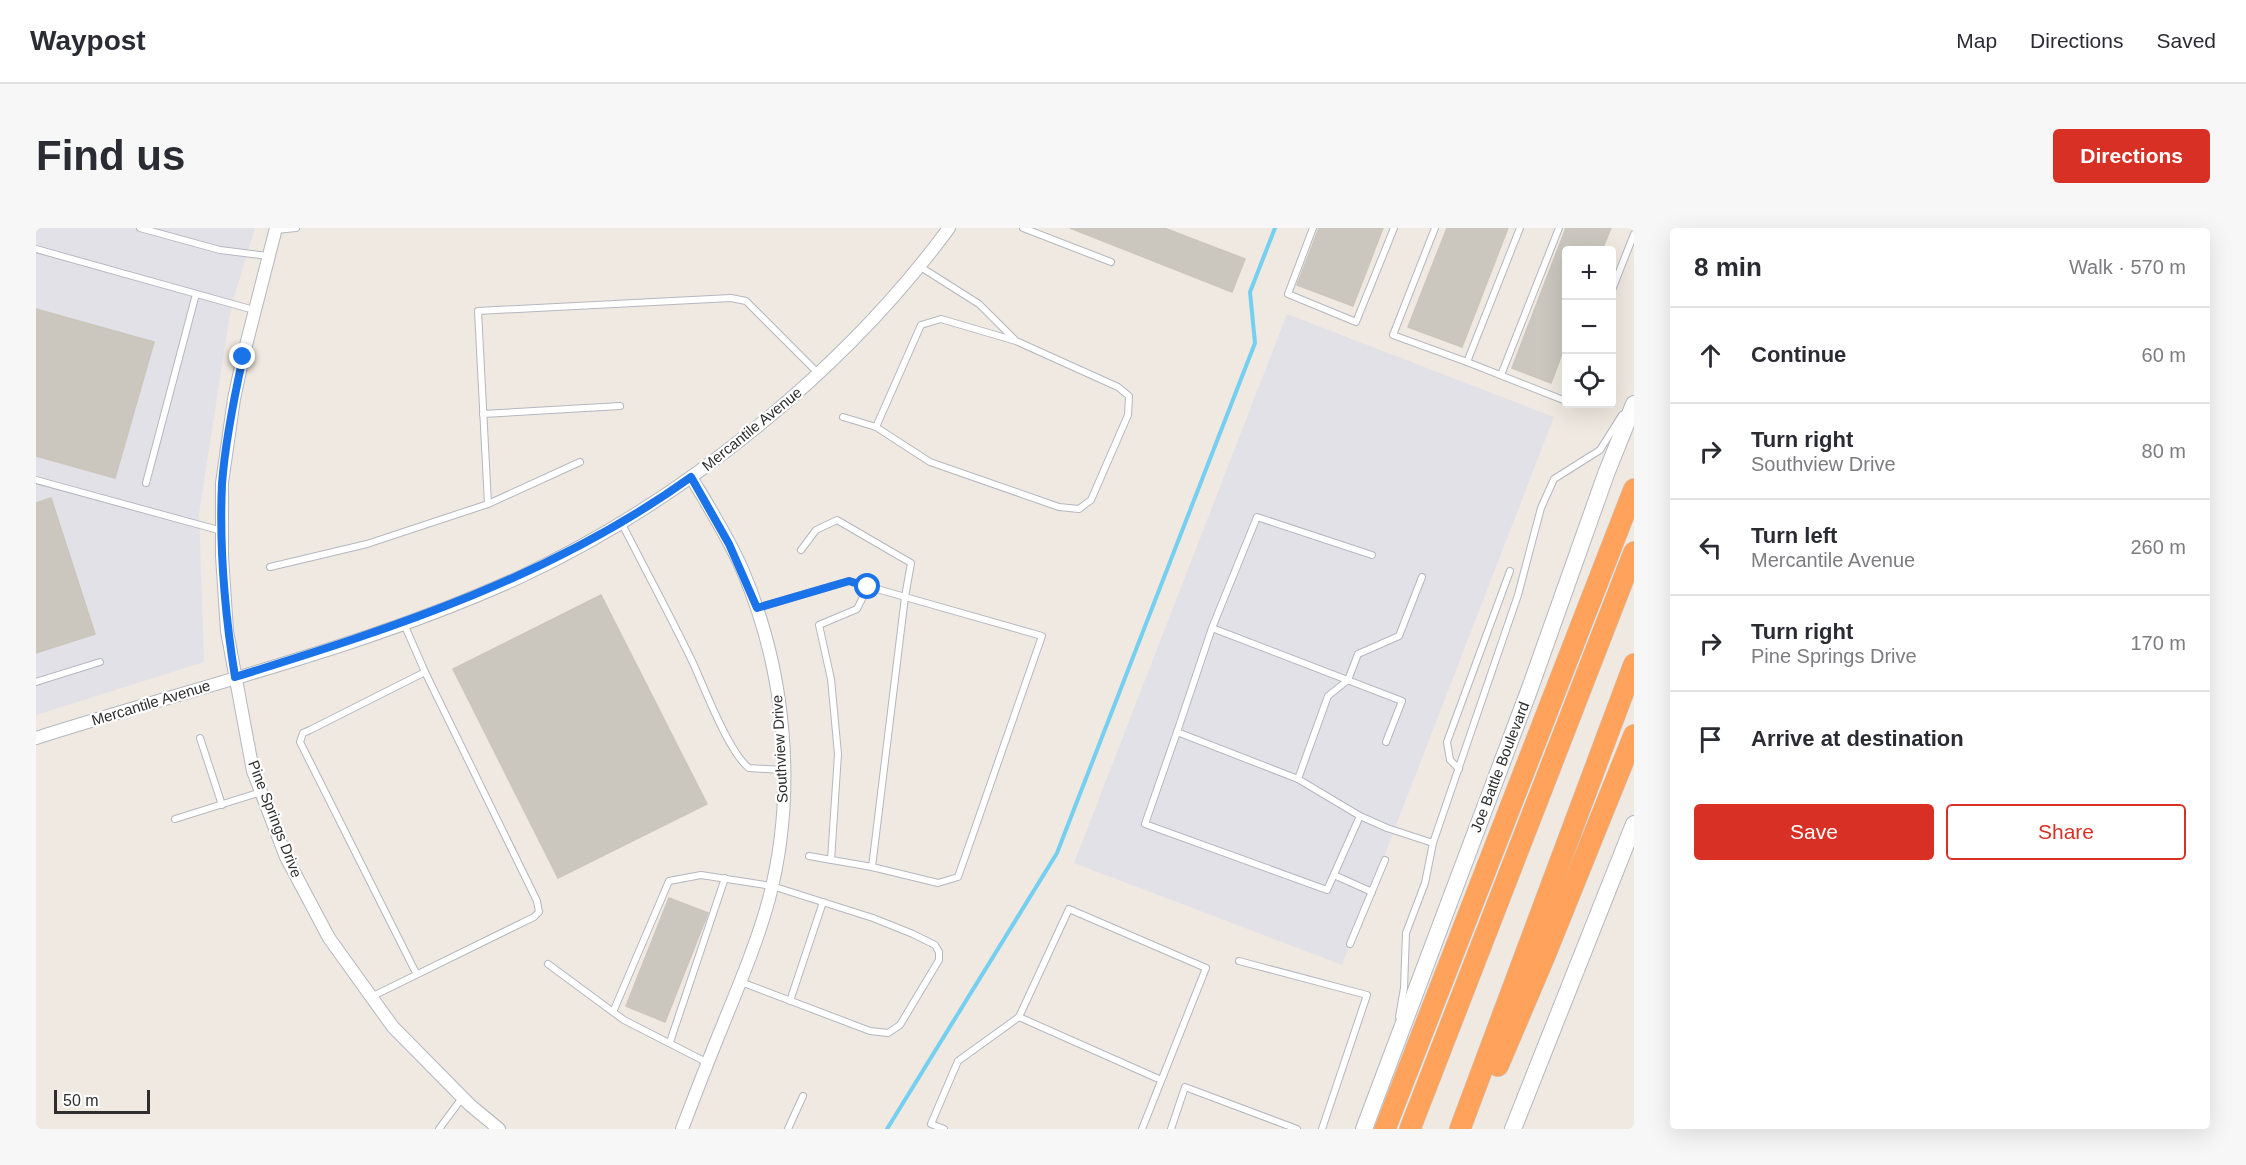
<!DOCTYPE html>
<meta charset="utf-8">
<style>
:root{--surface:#fff;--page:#f7f7f7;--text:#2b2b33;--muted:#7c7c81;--line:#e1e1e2;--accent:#d93025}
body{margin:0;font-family:Arial,sans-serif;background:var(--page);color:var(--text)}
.controls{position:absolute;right:18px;top:18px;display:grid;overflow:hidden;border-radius:6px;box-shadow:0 6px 24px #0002}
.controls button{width:54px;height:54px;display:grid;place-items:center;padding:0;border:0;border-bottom:2px solid var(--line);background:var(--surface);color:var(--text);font:30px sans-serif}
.scale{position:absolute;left:18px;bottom:15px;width:96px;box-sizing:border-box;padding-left:6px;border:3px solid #2e2e2e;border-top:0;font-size:16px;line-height:21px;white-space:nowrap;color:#2e2e2e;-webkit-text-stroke:4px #fff;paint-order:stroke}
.stop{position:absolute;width:18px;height:18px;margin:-14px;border:4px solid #1a73e8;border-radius:50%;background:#fff}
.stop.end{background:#1a73e8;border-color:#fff;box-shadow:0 2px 6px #0008}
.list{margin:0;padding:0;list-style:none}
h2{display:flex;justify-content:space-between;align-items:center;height:78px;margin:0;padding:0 24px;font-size:26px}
h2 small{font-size:20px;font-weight:400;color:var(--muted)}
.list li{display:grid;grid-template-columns:39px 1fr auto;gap:18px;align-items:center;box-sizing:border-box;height:96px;padding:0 24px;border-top:2px solid var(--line)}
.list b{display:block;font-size:22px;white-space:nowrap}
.list p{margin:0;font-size:20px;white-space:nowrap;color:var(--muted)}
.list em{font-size:20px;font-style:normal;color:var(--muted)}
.actions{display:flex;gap:12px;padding:18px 24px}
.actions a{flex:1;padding:14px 0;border:2px solid var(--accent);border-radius:6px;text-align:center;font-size:21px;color:var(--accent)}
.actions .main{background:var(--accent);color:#fff}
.icon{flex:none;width:33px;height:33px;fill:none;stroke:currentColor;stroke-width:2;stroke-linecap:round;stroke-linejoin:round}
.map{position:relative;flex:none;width:1598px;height:901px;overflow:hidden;border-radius:6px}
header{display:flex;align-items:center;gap:36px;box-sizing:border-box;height:84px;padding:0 30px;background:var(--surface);border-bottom:2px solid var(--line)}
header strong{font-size:28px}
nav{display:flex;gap:33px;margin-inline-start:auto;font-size:21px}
.intro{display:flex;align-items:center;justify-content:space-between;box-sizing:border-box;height:144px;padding:0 36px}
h1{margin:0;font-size:42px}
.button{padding:15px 27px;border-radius:6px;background:var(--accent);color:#fff;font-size:21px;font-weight:700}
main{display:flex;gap:36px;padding:0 36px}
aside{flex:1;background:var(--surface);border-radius:6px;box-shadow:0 6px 24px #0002}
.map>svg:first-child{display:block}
.industrial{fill:#e3e1e8}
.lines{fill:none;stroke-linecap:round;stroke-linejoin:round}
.stream{stroke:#75cff0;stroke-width:4}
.building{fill:#cbc7bf;stroke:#cbc5ba;stroke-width:1.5}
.lane-casing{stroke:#b4b7c1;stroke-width:8}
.street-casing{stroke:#b4b7c1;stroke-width:14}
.secondary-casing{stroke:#b4b7c1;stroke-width:18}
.highway-casing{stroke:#c9c9c9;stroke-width:22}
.lane{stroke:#fff;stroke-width:6}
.street{stroke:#fff;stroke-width:12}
.secondary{stroke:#fff;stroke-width:16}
.highway{stroke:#ffa35c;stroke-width:21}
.route{stroke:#1a73e8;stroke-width:8}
.labels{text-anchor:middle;stroke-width:4.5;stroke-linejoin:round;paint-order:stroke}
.street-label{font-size:15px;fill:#2e2e2e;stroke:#fff}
</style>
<header>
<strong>Waypost</strong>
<nav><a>Map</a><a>Directions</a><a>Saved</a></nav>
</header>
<div class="intro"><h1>Find us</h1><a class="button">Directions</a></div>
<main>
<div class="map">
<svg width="1598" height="901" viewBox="0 0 1598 901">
<rect width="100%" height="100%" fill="#efe9e1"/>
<g class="industrial">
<path d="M0,0h219l-24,79 -32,207 5,148 -168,53z"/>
<path d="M1251,86l267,103 -212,548 -268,-102z"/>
</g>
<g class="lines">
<path class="stream" d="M851,901l170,-276 198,-510 -5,-51 25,-64"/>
</g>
<g class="building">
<path d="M1034,0h94l81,31 -13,33z"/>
<path d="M1283,0h64l-30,78 -56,-21z"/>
<path d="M1411,0h61l-46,119 -54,-20z"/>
<path d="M1530,0h45l-9,22h-36v93l-15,40 -39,-15z"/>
<path d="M0,81l118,33 -39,136 -79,-22z"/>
<path d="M15,270l44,136 -59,19v-150z"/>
<path d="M565,367l106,209 -149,74 -105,-209z"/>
<path d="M633,670l39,15 -43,109 -39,-16z"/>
</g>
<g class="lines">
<g class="lane-casing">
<g id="lane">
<path d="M104,0l80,22 48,6"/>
<path d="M987,0l88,34"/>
<path d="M1277,0l-25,66 68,28 38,-94"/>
<path d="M1399,0l-42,107 74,27"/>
<path d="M1484,0l-53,134 99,39"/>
<path d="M240,2l20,-2"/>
<path d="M0,21l218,61"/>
<path d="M883,38l60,38 37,37 102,46 11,9 -1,19 -37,85 -12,9 -20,-2 -129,-45 -54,-35 45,-102 20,-6 75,22"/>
<path d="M1576,62l22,-56"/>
<path d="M1465,147l58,-147"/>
<path d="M447,186l137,-8"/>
<path d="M807,189l33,10"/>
<path d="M0,252l186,51"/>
<path d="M110,255l50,-189"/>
<path d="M452,276l92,-42"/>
<path d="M585,294c24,47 49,93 72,141 11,24 36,90 56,105l34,2"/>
<path d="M234,339l97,-23 121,-40 -10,-193 253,-13 15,3 72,72"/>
<path d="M721,380l92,-27 193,55 -84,241 -20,6 -66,-16 33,-270 6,-34 -74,-43 -21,10 -15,20"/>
<path d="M368,396l21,48 -115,58 -7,3 -3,9 116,231"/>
<path d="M1176,400l45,-111 115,38"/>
<path d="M0,454l64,-20"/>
<path d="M1141,504l-32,92 182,66 33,-74"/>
<path d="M164,510l22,67"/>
<path d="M1350,514l16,-41 -190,-73 -35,104 121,47 62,37 27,12 46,15"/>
<path d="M1423,541l-9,-9 -3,-18 63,-171"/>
<path d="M1262,551l30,-83 20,-16 10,-26 41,-18 23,-59"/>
<path d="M139,591l86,-27"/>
<path d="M773,628l63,11"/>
<path d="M795,632l7,-106 -7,-75 -12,-54 38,-16 11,-22"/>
<path d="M1298,647l38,17"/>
<path d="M1314,716l35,-84"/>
<path d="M1203,733l128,34 -45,134"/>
<path d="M512,736l65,48"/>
<path d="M335,769l163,-80 5,-5 -2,-11 -112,-229"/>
<path d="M754,773l33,-99"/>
<path d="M1363,789l5,-29 2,-55 19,-50 8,-40 85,-248 23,-87 13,-29 46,-29 22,-35"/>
<path d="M634,814l55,-164"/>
<path d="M672,835l-84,-43 -11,-8 56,-131 32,-6 71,11 101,32 40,16 22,11 4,7v8l-39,65 -12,8 -18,-2 -129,-49"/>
<path d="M403,901l23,-31"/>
<path d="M752,901l15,-33"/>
<path d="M908,901l-13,-5 27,-63 61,-44"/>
<path d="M1106,901l64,-161 -137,-59 -50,108 142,63"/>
<path d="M1135,901l14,-42 112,42"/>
</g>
</g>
<g class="street-casing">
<g id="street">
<path d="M240,0l-33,129 -9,42 -12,84v73l5,75 26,140 33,86 43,81 64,89 77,78 29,24"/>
<path d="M0,510c160,-51 331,-91 484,-161 161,-75 323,-205 429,-349"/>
<path d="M646,901c13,-34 26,-68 40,-102 17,-42 35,-84 47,-128 28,-107 17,-228 -27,-330 -14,-32 -33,-62 -51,-92"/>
</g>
</g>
<g class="secondary-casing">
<g id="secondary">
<path d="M1328,901l166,-441 76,-214 28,-70"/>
<path d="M1477,901l121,-305"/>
</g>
</g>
<g class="highway-casing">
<g id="highway">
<path d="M1462,838l46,-108 90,-223"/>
<path d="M1349,901l249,-640"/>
<path d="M1374,901l224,-577"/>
<path d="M1424,901l174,-465"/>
</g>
</g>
<use href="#lane" class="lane"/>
<use href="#street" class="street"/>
<use href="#secondary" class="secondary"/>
<use href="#highway" class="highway"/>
</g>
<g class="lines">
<path class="route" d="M207,129c-9,41 -18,85 -21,127 -3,65 3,130 13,193 161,-50 317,-100 456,-200l38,67 28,64 92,-27 19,6"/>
</g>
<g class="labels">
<g class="street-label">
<text transform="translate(716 201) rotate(-39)" y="5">Mercantile Avenue</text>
<text transform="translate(115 475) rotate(-17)" y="5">Mercantile Avenue</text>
<text transform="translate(744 521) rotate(-93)" y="5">Southview Drive</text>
<text transform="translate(1464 539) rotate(-69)" y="5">Joe Battle Boulevard</text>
<text transform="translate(239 591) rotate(69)" y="5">Pine Springs Drive</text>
</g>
</g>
</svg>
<div class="controls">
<button>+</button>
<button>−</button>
<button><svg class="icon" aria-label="locate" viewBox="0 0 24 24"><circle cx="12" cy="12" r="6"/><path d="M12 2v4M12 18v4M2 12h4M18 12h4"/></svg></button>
</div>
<div class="scale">50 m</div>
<div class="stop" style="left:832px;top:359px"></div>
<div class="stop end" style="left:207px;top:129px"></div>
</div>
<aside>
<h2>8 min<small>Walk · 570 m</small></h2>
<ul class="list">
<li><svg class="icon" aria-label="ahead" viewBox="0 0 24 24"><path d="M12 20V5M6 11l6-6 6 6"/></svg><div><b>Continue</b></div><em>60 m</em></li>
<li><svg class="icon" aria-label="right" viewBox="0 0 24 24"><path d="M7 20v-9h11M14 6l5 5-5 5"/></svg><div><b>Turn right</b><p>Southview Drive</p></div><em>80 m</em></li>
<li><svg class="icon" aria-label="left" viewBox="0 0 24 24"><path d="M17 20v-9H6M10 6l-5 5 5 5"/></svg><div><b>Turn left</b><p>Mercantile Avenue</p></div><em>260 m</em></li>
<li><svg class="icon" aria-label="right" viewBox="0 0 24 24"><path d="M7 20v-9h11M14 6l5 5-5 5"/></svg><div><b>Turn right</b><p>Pine Springs Drive</p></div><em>170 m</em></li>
<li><svg class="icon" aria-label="arrive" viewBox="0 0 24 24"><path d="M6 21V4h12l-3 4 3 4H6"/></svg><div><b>Arrive at destination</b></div></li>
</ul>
<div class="actions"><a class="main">Save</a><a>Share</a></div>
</aside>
</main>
